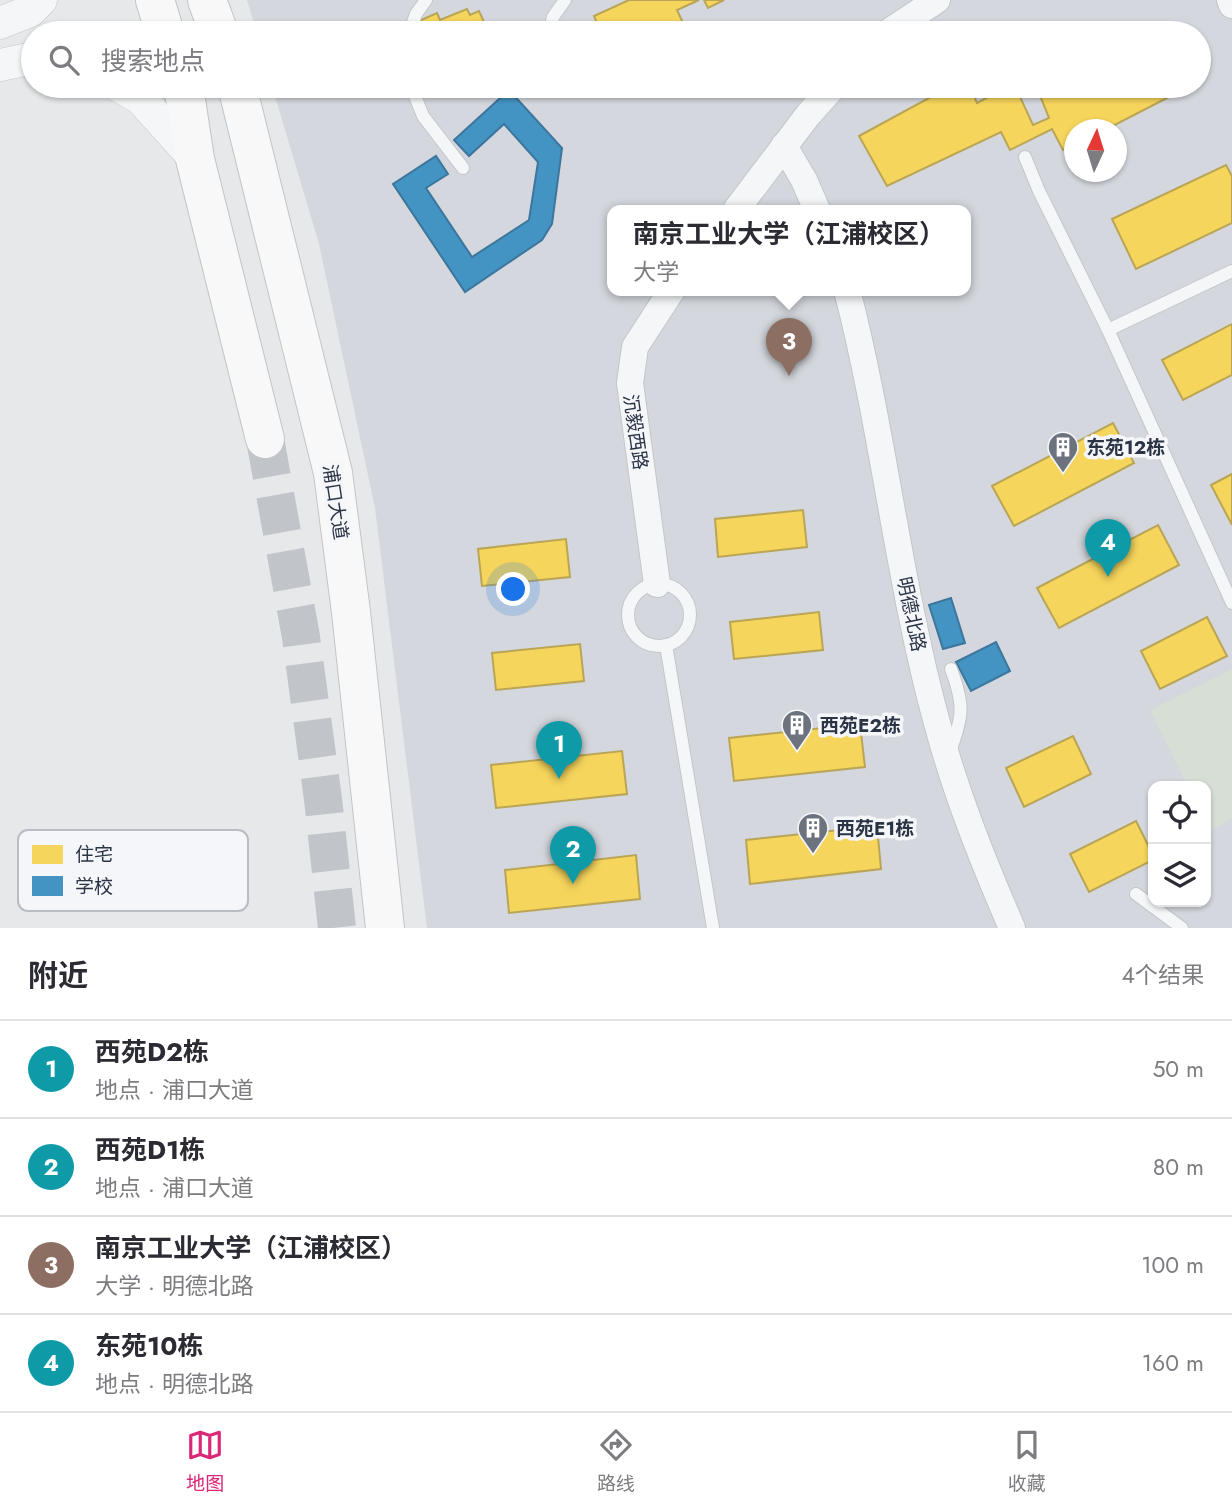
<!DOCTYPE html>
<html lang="zh">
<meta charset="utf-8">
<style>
:root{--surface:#fff;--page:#f2f2f3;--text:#2b2b33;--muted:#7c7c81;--line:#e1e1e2;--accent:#db2777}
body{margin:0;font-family:Jost,"Noto Sans SC",sans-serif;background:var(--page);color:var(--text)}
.controls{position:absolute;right:21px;bottom:21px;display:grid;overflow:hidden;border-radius:14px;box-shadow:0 2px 5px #0004}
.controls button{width:63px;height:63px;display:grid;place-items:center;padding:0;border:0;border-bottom:2px solid var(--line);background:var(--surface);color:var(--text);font:35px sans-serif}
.compass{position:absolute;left:1064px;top:119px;width:63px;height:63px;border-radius:50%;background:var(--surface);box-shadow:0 2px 5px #0004;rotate:4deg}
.you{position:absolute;left:514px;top:590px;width:24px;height:24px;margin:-18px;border:5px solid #fff;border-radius:50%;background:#1a73e8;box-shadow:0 0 0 10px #1a73e833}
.badge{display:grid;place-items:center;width:46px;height:46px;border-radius:50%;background:var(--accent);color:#fff;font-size:23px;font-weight:700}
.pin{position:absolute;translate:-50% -58px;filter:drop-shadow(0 2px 4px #0008)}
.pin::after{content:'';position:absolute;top:37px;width:24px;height:21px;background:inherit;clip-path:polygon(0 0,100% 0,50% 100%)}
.popup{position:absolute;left:607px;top:205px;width:364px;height:91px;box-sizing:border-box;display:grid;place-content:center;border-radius:14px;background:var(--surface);filter:drop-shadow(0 2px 5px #0005);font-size:23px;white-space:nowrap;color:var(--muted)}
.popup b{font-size:26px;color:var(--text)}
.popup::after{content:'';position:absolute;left:50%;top:100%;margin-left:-14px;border:14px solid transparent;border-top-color:var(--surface)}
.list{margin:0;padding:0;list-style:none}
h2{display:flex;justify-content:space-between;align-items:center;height:91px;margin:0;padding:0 28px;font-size:30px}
h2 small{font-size:23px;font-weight:400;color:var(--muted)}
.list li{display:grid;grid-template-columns:46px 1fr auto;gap:21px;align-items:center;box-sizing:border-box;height:98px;padding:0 28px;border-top:2px solid var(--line)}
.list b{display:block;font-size:26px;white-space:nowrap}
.list p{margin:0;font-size:23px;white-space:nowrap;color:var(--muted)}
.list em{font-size:23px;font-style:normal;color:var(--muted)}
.icon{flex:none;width:38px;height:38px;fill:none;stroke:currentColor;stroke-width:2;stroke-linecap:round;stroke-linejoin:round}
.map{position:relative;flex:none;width:1232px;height:928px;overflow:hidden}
.search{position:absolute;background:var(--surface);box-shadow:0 2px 5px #0004;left:21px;right:21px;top:21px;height:77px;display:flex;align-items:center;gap:18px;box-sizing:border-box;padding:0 24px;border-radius:38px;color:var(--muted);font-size:26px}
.sheet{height:483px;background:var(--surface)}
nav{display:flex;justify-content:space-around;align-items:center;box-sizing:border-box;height:98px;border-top:2px solid var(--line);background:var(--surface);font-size:19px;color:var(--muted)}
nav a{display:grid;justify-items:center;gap:4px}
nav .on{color:var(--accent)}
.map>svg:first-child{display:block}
.built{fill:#d4d7dd;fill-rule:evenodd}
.park{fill:#d6ded6}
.homes{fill:#f6d55c;stroke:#b9a555;stroke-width:2}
.schools{fill:#4393c3;stroke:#3c769d;stroke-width:2}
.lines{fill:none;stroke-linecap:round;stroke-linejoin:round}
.primary-tunnel{stroke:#c1c4c9;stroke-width:38;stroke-dasharray:38 19;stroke-linecap:butt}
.service-casing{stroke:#c4c6c8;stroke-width:14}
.minor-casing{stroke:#c4c6c8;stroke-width:28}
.tertiary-casing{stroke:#c4c6c8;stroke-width:33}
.primary-casing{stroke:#c2c5c8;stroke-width:40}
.service{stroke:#f5f6f7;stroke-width:12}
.minor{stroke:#f5f6f7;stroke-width:26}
.tertiary{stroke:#f5f6f7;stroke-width:32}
.primary{stroke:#f8f8f8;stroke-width:38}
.labels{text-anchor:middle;stroke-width:7;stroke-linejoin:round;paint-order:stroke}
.street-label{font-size:19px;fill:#2b3445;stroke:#f4f6f9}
.poi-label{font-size:19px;font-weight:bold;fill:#2b3445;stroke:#f4f6f9;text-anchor:start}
.key{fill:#f4f6f9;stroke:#b8bcc3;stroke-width:2}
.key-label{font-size:19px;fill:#2b3445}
</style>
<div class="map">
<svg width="1232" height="928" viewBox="0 0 1232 928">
<rect width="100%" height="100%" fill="#e6e8ea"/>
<path class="built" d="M247,0h985v928h-805l-52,-420 -56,-264 -47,-158h927v-53h-942zM1074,130h42v42h-42zM612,210h354v80h-354zM1153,786h53v116h-53z"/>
<path class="park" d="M1232,669v150l-22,11 -4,-8v-36h-18l-38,-76z"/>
<g class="homes">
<path d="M629,0h70l-22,10 6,13 -22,10h-72l-2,-5 10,-5 -3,-7z"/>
<path d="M704,0h20l-16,8z"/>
<path d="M467,9l3,6 9,-4 10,22h-73l-1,-2 9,-4 -3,-7 16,-7 3,7z"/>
<path d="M951,86h19l7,17 32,-17h6l18,39 16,-7 -10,-25 15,-7h107l6,12 -62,32h-31v15l-11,5 -11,-21 -42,21 -9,-18 -114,54 -28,-50z"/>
<path d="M1226,165l6,11v47l-96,46 -24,-50z"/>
<path d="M1232,324v51l-49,25 -21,-40z"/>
<path d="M1113,423l21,40 -120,63 -22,-40z"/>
<path d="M1232,474v51l-21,-40z"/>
<path d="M803,510l4,37 -89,10 -3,-38z"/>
<path d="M1158,525l21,40 -120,63 -22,-40z"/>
<path d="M566,539l4,38 -88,9 -4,-37z"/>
<path d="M819,612l4,38 -89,9 -4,-37z"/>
<path d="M1207,617l20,39 -67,33 -19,-38z"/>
<path d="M580,644l4,37 -88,9 -4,-37z"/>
<path d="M860,724l5,43 -131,14 -5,-43z"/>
<path d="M1073,736l18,38 -67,33 -18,-39z"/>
<path d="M622,751l5,43 -131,14 -5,-43z"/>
<path d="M1136,821l17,34v5l-64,32 -19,-38z"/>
<path d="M877,826l4,43 -131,15 -4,-44z"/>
<path d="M636,855l4,44 -131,14 -4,-43z"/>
</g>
<g class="schools">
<path d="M509,90l53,58 -10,76 -10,16 -77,52 -72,-108 43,-28 12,18 -22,14 46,69 57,-37 9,-58 -34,-38 -35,32 -15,-16z"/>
<path d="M951,598l14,45 -22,6 -14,-44z"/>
<path d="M996,642l14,29 -39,20 -15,-29z"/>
</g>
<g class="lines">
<path class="primary-tunnel" d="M265,439l36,198 22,162 14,129"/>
<g class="service-casing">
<g id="service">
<path d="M409,33l7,-19 10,-14"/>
<path d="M549,33l4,-16 12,-17"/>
<path d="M411,86l12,30 40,52"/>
<path d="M543,87v-1"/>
<path d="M1025,157l14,34 69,139 124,273"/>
<path d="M1108,330l124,-59"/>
<circle cx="659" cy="615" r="31"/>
<path d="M666,645l47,283"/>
<path d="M949,754c14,-37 16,-48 2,-85"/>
<path d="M1136,894l46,34"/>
</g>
</g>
<g class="minor-casing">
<g id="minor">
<path d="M1230,0l2,5"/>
<path d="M887,33l50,-33"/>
<path d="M784,146l20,34 13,30"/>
<path d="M736,210l72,-95 26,-29"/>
<path d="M847,290c37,143 51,291 90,433 19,71 46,138 75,205"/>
<path d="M657,584l-27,-201 5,-36 37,-57"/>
</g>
</g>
<g class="tertiary-casing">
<g id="tertiary">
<path d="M0,23l30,-12 11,-11"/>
<path d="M0,65l33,-7"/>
<path d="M119,86l21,12 55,61"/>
</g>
</g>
<g class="primary-casing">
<g id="primary">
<path d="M155,0l10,33"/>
<path d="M207,0l12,33"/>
<path d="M181,86l5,14 9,59 70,280"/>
<path d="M237,86l96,387 18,139 34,316"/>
</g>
</g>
<use href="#service" class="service"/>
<use href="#minor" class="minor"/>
<use href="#tertiary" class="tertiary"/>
<use href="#primary" class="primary"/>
</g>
<defs>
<g id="building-pin" transform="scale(1.575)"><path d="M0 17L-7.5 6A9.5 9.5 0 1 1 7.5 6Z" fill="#6c737f" stroke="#f4f6f9"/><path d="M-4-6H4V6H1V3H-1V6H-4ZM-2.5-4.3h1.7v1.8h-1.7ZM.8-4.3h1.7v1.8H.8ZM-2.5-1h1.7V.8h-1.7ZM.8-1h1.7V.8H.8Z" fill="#fff"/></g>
</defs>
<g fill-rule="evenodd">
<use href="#building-pin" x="1063" y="447"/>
<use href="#building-pin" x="797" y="725"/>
<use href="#building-pin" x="813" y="828"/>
</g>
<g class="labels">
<g class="street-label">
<text transform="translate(636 432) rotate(82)" y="7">沉毅西路</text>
<text transform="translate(336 502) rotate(81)" y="7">浦口大道</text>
<text transform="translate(912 614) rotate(78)" y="7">明德北路</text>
</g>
<g class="poi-label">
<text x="1086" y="454">东苑12栋</text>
<text x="820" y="732">西苑E2栋</text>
<text x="836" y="835">西苑E1栋</text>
</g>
</g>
<rect x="18" y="830" width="230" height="81" rx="10" class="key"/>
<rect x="32" y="845" width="31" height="19" fill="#f6d55c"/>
<rect x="32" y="876" width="31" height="20" fill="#4393c3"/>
<g class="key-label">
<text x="75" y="861">住宅</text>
<text x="75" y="893">学校</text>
</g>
</svg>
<div class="controls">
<button><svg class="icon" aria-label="locate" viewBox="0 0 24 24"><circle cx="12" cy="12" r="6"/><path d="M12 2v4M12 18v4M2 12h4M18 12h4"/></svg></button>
<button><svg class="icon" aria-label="layers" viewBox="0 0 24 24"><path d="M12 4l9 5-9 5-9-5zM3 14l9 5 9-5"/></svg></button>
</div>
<svg class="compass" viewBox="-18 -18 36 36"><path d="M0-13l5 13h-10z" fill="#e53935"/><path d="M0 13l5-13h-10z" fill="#7c7c81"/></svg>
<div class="you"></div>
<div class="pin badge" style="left:559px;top:779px;background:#0f9aa8">1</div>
<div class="pin badge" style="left:573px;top:884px;background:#0f9aa8">2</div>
<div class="pin badge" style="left:789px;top:376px;background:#8d6e63">3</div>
<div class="popup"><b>南京工业大学（江浦校区）</b>大学</div>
<div class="pin badge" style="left:1108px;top:577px;background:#0f9aa8">4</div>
<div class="search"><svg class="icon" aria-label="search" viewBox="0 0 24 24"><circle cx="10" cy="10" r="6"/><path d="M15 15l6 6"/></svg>搜索地点</div>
</div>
<section class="sheet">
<h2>附近<small>4个结果</small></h2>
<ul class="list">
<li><span class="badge" style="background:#0f9aa8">1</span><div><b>西苑D2栋</b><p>地点 · 浦口大道</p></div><em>50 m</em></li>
<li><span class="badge" style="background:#0f9aa8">2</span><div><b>西苑D1栋</b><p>地点 · 浦口大道</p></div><em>80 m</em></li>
<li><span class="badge" style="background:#8d6e63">3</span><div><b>南京工业大学（江浦校区）</b><p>大学 · 明德北路</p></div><em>100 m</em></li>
<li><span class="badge" style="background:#0f9aa8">4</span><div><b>东苑10栋</b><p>地点 · 明德北路</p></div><em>160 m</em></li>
</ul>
</section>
<nav>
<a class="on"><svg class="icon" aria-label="map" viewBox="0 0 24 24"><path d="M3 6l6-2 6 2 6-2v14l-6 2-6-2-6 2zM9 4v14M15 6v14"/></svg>地图</a>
<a><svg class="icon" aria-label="directions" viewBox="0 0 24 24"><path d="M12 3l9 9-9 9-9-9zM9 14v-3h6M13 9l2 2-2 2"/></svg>路线</a>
<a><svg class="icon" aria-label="saved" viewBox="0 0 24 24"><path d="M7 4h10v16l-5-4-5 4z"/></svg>收藏</a>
</nav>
